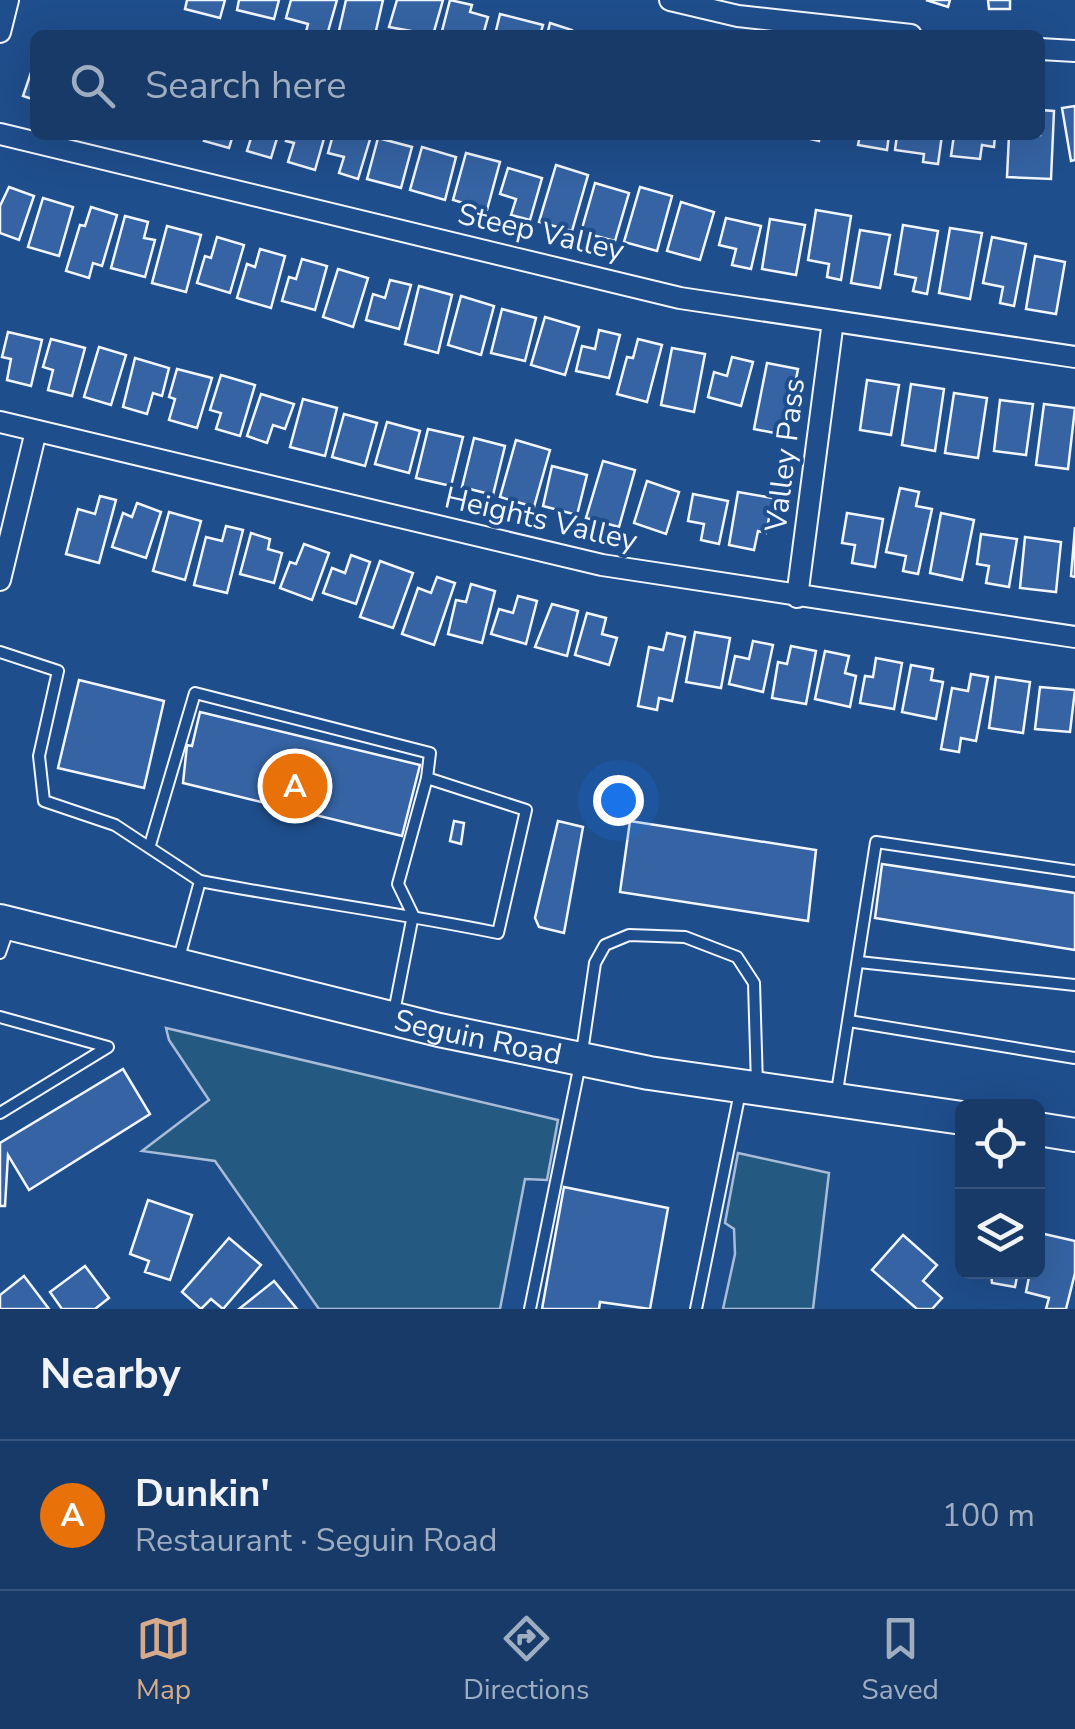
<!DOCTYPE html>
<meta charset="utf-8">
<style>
:root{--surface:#173a69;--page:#244571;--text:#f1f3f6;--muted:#9eadc0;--line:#36547d;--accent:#d6ab8b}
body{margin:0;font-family:"Nunito Sans",sans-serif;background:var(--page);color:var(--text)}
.controls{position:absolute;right:30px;bottom:30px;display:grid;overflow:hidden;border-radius:15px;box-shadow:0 10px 40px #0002}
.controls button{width:90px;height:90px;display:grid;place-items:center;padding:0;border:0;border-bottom:2px solid var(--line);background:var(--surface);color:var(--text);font:50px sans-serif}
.you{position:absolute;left:618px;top:800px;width:35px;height:35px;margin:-25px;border:8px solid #fff;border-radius:50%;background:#1a73e8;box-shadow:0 0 0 15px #1a73e833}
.badge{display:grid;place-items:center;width:65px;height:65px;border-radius:50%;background:var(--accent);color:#fff;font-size:32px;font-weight:700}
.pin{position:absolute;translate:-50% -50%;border:5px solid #fff;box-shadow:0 2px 10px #0006}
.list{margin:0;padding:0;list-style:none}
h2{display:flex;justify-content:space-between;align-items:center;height:130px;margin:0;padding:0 40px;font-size:42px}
h2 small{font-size:32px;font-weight:400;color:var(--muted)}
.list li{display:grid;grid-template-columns:65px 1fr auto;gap:30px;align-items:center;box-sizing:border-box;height:150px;padding:0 40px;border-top:2px solid var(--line)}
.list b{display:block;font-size:38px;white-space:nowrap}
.list p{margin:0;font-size:32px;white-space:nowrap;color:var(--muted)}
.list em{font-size:32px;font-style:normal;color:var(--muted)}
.icon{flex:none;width:55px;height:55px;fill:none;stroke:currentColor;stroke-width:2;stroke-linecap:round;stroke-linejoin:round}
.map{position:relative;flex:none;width:1075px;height:1309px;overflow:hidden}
.search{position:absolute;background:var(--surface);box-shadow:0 10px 40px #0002;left:30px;right:30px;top:30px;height:110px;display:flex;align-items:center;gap:25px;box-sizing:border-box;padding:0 35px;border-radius:15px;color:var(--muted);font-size:38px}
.sheet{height:280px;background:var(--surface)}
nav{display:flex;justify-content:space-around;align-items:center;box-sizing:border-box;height:140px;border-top:2px solid var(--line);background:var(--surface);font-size:28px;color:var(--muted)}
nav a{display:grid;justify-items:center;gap:5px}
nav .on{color:var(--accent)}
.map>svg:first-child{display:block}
.green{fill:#245a82;stroke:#a8bbd7;stroke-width:2.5}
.building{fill:#3563a3;stroke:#f2f6ff;stroke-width:2.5}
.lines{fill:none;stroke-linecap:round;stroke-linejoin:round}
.service-casing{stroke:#f2f6ff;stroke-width:14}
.minor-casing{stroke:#f2f6ff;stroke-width:24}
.primary-casing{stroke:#f2f6ff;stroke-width:36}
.service{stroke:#1f4e8c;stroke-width:10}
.minor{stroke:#1f4e8c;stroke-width:20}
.primary{stroke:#1f4e8c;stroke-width:32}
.labels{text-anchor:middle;stroke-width:8;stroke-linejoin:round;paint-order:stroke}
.street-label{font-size:30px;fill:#f2f6ff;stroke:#1f4e8c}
</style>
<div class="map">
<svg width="1075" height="1309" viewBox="0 0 1075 1309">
<rect width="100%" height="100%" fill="#1f4e8c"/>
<g class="green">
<path d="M166,1028l392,92 -11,60 -22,-1 -25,130h-181l-104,-148 -73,-10 67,-51 -40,-60z"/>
<path d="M738,1153l91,20 -16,136h-90l12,-55 -1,-25 -9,-6z"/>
</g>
<g class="building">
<path d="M187,0h38l-5,18 -35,-9z"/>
<path d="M239,0h40l-5,19 -37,-9z"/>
<path d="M291,0h46l-10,35 -21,-3 2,-8 -22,-6z"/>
<path d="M346,0h37l-8,35h-37z"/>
<path d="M397,0h46l-10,35 -44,-8z"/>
<path d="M450,0l22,5 -2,7 18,5 -5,18h-42z"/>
<path d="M926,0h24l-2,7z"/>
<path d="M988,0h22v9h-21z"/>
<path d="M500,14l43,11 -3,10h-45z"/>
<path d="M550,23l22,7 -1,5h-24z"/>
<path d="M35,61v39l-12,-4z"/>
<path d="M1075,106v54l-4,1 -9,-53z"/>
<path d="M1040,110l14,1 -3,68 -44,-2 2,-42h31z"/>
<path d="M206,135h27l-4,13 -25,-7z"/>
<path d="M252,135h26l-7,23 -24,-7z"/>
<path d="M288,135h37l-10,35 -27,-8 6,-19 -8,-2z"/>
<path d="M333,135l38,1 -13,43 -19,-6 5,-16 -16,-4z"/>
<path d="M793,135h27l-1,6z"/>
<path d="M860,135h29l-2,15 -29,-5z"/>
<path d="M897,135h45l-4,29 -15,-2 1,-8 -29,-4z"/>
<path d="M954,135h41l-1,12 -12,-2 -2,14 -29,-3z"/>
<path d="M378,138l34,9 -11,41 -34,-9z"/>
<path d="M422,147l34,10 -11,43 -35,-10z"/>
<path d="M466,153l34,9 -13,48 -34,-10z"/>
<path d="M556,165l32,10 -16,56 -33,-9z"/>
<path d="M508,168l34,10 -12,42 -19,-5 5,-16 -16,-5z"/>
<path d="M595,183l34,10 -14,48 -34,-9z"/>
<path d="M9,187l25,9 -15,44 -19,-7v-27z"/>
<path d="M640,187l32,9 -15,55 -33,-9z"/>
<path d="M43,198l30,9 -14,49 -31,-9z"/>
<path d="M681,202l33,10 -14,48 -33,-9z"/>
<path d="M91,207l26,8 -15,51 -9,-3 -4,15 -23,-7 14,-46 5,1z"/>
<path d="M816,210l35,6 -10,64 -14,-3 2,-13 -21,-4z"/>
<path d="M125,216l23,6 -4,16 11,2 -10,37 -34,-9z"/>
<path d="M726,218l35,8 -10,43 -19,-4 4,-16 -17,-4z"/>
<path d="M770,219l35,6 -9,50 -34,-6z"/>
<path d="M903,225l35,6 -11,63 -14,-3 3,-13 -21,-4z"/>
<path d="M167,226l34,9 -15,57 -34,-9z"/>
<path d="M950,228l32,5 -12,66 -31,-6z"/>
<path d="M860,230l30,5 -10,53 -29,-5z"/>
<path d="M217,237l27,8 -14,48 -33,-10 8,-27 6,2z"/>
<path d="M992,237l34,7 -12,62 -14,-3 3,-16 -20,-4z"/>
<path d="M260,249l25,7 -14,52 -34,-10 10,-34 8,3z"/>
<path d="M1035,256l30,6 -9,52 -30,-5z"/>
<path d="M302,259l25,7 -12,44 -33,-9 7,-24 7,2z"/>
<path d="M338,269l30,9 -15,49 -30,-10z"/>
<path d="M390,280l21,5 -12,44 -33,-9 7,-26 12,4z"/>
<path d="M419,286l33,9 -14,58 -33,-9z"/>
<path d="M461,296l33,10 -13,49 -33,-10z"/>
<path d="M502,309l34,9 -11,43 -34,-8z"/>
<path d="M545,317l34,10 -14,48 -34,-10z"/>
<path d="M599,330l21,5 -11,43 -33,-7 6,-25 13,3z"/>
<path d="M8,332l34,8 -11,46 -24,-6 4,-21 -9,-2z"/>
<path d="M51,339l34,9 -13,48 -24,-6 5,-20 -10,-3z"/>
<path d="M638,339l24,6 -15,57 -30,-8 10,-37 6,1z"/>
<path d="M99,347l27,8 -15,50 -27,-8z"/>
<path d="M672,348l33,6 -11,58 -33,-7z"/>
<path d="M732,357l21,5 -12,44 -33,-9 6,-25 13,4z"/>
<path d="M135,358l34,10 -7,28 -9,-3 -6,21 -24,-7z"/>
<path d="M767,363l31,6 -13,66 -31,-6z"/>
<path d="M177,369l35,9 -15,50 -28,-8 6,-21 -6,-2z"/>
<path d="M221,375l34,10 -15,51 -24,-7 5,-16 -11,-3z"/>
<path d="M867,380l32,5 -8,50 -31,-5z"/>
<path d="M911,384l33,5 -9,62 -33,-6z"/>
<path d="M954,393l33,5 -9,60 -33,-5z"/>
<path d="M261,394l33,10 -9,25 -12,-4 -6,18 -20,-7z"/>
<path d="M303,399l34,9 -12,48 -35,-9z"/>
<path d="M1000,400l33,4 -7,51 -32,-4z"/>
<path d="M1044,404l31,4 -7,61 -32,-4z"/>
<path d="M344,414l33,9 -12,43 -33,-9z"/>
<path d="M387,422l33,9 -11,42 -34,-9z"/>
<path d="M428,429l35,8 -12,49 -35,-8z"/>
<path d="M474,438l31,8 -12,49 -31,-8z"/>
<path d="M516,440l34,10 -16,57 -34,-10z"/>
<path d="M603,461l32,9 -16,57 -33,-9z"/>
<path d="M552,466l35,9 -10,40 -34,-9z"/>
<path d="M647,481l32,11 -13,42 -32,-11z"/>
<path d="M900,488l19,4 -3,14 16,3 -14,65 -15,-3 3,-15 -20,-4z"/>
<path d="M738,492l35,6 -7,35 -8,-2 -4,19 -25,-5z"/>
<path d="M693,494l35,7 -9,43 -18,-4 3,-16 -16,-3z"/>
<path d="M100,496l16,4 -17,63 -33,-9 12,-45 17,5z"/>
<path d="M137,503l24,9 -15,46 -34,-11 11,-34 9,4z"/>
<path d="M169,512l32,9 -16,59 -32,-9z"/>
<path d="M847,513l36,6 -8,48 -23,-4 3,-18 -13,-2z"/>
<path d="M941,513l33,7 -12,60 -32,-7z"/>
<path d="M226,526l17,4 -16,63 -33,-8 12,-48 16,4z"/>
<path d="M1075,527v50l-4,-1z"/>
<path d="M251,533l19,6 -2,10 14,4 -8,30 -34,-9z"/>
<path d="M981,534l36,5 -8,48 -23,-4 3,-17 -12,-2z"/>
<path d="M1025,537l36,5 -5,50 -36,-4z"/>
<path d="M304,544l25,9 -17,47 -32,-12 10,-26 6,2z"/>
<path d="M351,555l19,7 -14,42 -33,-11 9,-25 13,5z"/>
<path d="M380,561l33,12 -20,55 -33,-11z"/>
<path d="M437,577l18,6 -21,62 -32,-11 16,-46 13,5z"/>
<path d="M471,584l24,7 -13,52 -34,-9 8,-34 10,2z"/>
<path d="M518,596l19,5 -11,43 -35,-10 8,-25 14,4z"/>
<path d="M552,604l26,7 -11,45 -32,-9z"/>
<path d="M587,613l19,5 -4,16 15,4 -8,27 -34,-10z"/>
<path d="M695,632l35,6 -9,50 -35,-6z"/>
<path d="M667,633l18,4 -13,64 -13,-3 -2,12 -19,-4 11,-59 14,3z"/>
<path d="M753,641l20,4 -10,47 -34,-8 6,-28 14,3z"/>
<path d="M791,646l25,5 -10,53 -34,-6 6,-36 9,2z"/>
<path d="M825,651l24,5 -4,17 11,3 -6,31 -35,-8z"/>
<path d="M876,658l26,5 -8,46 -34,-6 5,-27 8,1z"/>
<path d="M911,665l22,4 -2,11 12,2 -7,37 -34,-7z"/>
<path d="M971,674l17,3 -12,64 -15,-3 -2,14 -18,-3 11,-61 16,3z"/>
<path d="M996,677l34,5 -7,51 -34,-5z"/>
<path d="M79,680l85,21 -20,87 -86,-20z"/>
<path d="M1040,687l35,3 -5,42 -35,-3z"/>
<path d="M200,712l220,53 -18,71 -219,-53 4,-38 5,1z"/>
<path d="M454,821l10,2 -3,21 -11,-3z"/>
<path d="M558,821l25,6 -19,106 -25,-6 -4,-9z"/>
<path d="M630,821l186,29 -8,71 -188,-29z"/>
<path d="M882,864l193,29v57l-200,-32z"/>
<path d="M123,1069l27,45 -121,76 -21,-35 -3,51h-5v-63z"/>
<path d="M564,1187l104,21 -18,101 -50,-7 -1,7h-57z"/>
<path d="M148,1200l44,15 -22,65 -25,-8 4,-11 -19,-7z"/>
<path d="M1040,1233l35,8v32l-9,36h-20l3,-11 -23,-6 4,-20h8z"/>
<path d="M903,1235l34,30 -14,16 19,17 -10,11h-15l-45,-39z"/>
<path d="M229,1238l32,27 -38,44 -12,-10 -10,10 -19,-17z"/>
<path d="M85,1266l24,32 -14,11h-33l-12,-17z"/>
<path d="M991,1272h27l-3,15 -23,-4z"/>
<path d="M24,1276l25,33h-49v-14z"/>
<path d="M274,1281l23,28h-58z"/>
</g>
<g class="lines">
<g class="service-casing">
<g id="service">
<path d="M0,652l58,19 -19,85 5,45 71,24 85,56 -21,77"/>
<path d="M150,845l45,-152 235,60 -3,25"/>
<path d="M200,881c100,19 200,32 298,52l28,-123 -99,-32 -29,106 15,31 -19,97"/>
<path d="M0,953l8,-23"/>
<path d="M859,962l216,23"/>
<path d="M0,1017l108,30 -108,66"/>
<path d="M849,1021l226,37"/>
<path d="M836,1098l40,-256 199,29"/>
<path d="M530,1309l51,-250 14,-96 10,-18 24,-10 56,2 52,20 17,26 3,102"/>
<path d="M696,1309l44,-217"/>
</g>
</g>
<g class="minor-casing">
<g id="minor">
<path d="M670,0l68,16 173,19"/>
<path d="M0,32l8,-32"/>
<path d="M1040,49l35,2"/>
<path d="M0,134l680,164 395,59"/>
<path d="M0,422l602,143 473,72"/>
<path d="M0,580l36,-149"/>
<path d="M797,597l36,-276"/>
</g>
</g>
<g class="primary-casing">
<g id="primary">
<path id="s1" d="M0,921l439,109 210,43 313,45"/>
<path d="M1038,1129l37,6"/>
</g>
</g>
<use href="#service" class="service"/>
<use href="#minor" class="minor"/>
<use href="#primary" class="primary"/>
</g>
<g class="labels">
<g class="street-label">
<text transform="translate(541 232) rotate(13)" y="10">Steep Valley</text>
<text transform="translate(785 455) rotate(-83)" y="10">Valley Pass</text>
<text transform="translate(541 519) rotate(13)" y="10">Heights Valley</text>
<text dy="10" stroke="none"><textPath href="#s1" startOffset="492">Seguin Road</textPath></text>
</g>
</g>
</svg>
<div class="controls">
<button><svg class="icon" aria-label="locate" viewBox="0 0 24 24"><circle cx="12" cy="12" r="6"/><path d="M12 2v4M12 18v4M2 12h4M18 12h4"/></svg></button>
<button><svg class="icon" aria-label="layers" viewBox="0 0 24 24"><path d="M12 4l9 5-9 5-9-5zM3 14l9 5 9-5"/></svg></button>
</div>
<div class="you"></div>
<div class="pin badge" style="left:295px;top:786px;background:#e8710a">A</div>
<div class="search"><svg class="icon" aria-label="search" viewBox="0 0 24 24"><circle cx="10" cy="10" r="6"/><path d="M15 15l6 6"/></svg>Search here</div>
</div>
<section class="sheet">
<h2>Nearby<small></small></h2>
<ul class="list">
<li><span class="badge" style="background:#e8710a">A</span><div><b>Dunkin'</b><p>Restaurant · Seguin Road</p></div><em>100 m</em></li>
</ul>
</section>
<nav>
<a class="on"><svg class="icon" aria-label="map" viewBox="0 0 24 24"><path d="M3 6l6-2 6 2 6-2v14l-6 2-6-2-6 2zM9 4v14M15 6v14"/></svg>Map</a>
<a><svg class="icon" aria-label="directions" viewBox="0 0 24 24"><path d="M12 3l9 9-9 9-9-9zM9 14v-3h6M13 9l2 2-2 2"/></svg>Directions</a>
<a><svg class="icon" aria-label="saved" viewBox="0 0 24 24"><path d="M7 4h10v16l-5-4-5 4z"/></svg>Saved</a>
</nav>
